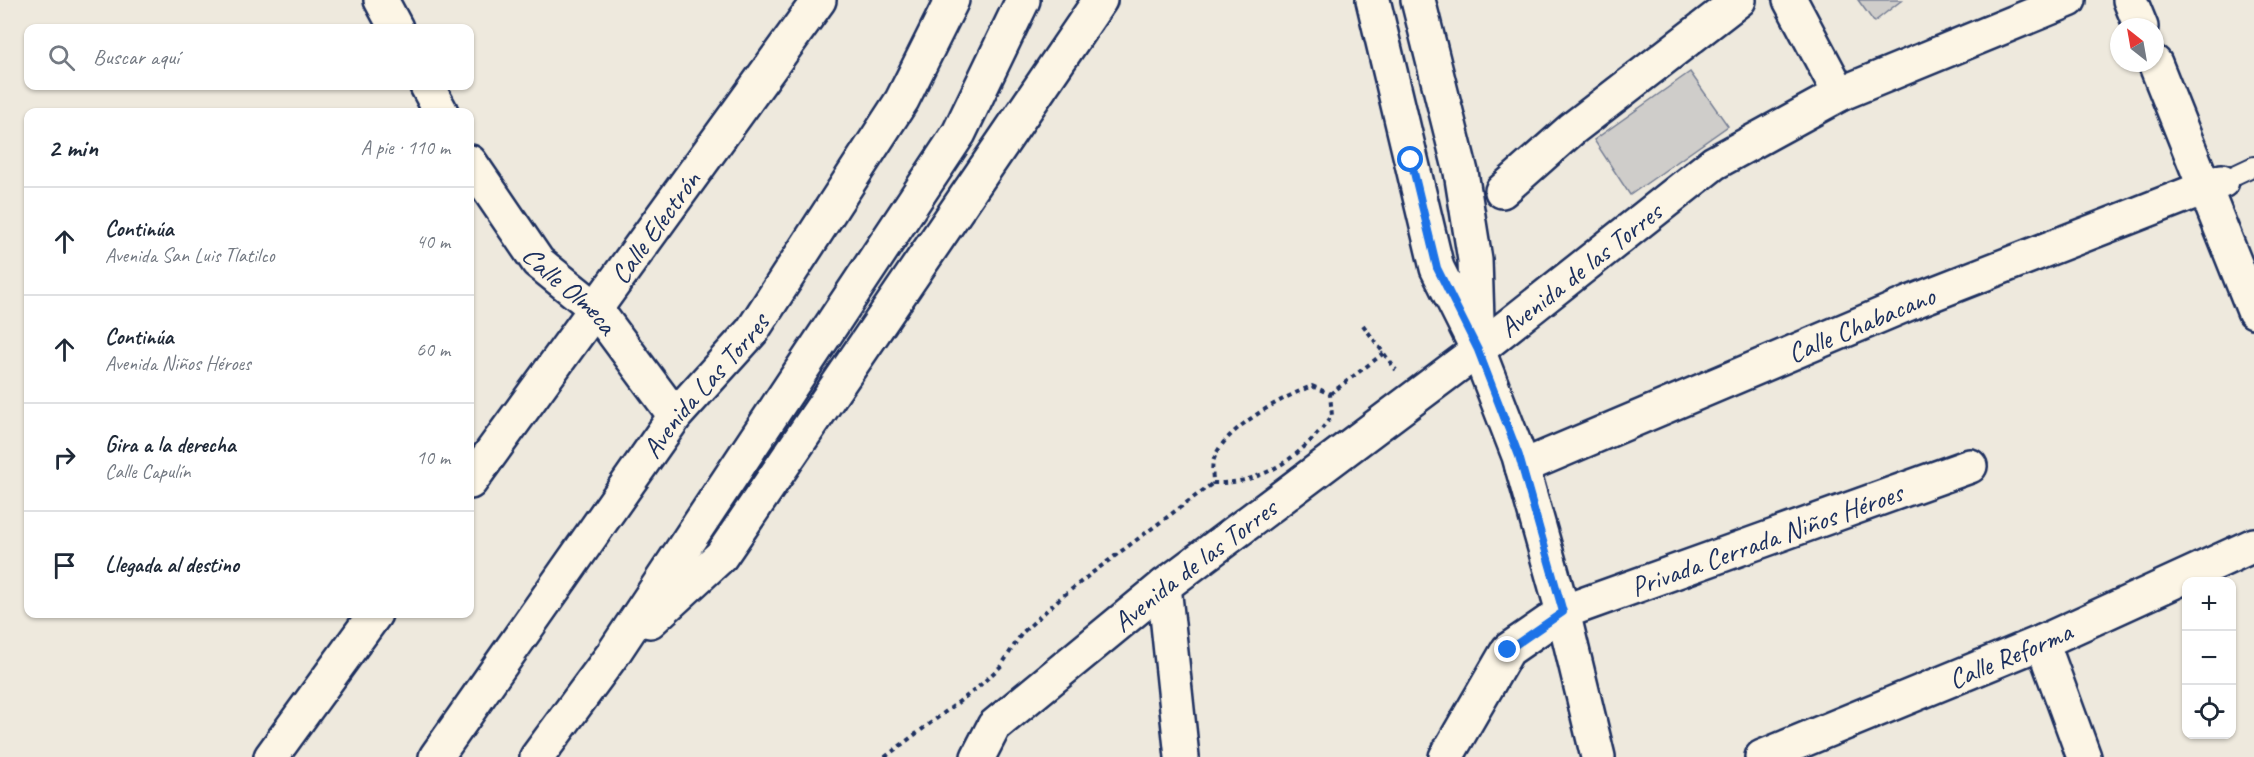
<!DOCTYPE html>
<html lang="es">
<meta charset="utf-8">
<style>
:root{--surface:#fff;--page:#f2f2f3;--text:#1f2937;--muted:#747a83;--line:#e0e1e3}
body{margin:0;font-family:Caveat,sans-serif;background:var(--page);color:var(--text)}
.controls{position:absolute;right:18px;bottom:18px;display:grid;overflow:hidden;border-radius:12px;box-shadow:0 2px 4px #0004}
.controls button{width:54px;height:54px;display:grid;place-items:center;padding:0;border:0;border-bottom:2px solid var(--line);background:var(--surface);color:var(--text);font:30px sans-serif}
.compass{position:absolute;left:2110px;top:18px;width:54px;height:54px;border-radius:50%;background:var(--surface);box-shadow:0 2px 4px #0004;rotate:329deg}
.stop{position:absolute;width:18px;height:18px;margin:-14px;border:4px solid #1a73e8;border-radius:50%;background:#fff}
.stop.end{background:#1a73e8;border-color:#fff;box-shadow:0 2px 6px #0008}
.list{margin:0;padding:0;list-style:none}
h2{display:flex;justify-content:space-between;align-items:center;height:78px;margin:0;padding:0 24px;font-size:26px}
h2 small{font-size:20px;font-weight:400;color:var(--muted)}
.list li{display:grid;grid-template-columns:39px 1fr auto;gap:18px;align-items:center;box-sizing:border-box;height:108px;padding:0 24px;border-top:2px solid var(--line)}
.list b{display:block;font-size:22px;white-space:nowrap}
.list p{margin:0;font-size:20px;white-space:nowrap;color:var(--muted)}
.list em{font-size:20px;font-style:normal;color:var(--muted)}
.icon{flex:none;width:33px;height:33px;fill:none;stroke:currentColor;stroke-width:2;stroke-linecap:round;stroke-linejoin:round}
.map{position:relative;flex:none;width:2254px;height:757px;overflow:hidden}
.search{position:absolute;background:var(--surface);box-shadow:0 2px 4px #0004;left:24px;top:24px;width:450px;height:66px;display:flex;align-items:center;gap:15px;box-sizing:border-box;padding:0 21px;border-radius:12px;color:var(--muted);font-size:22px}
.panel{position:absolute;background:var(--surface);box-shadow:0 2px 4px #0004;left:24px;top:108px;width:450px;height:510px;border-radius:12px}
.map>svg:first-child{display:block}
.green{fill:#cfcdca;stroke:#757e94;stroke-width:1.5}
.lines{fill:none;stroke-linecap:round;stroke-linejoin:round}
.lane-casing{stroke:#1b2f5e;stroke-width:22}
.street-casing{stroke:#1b2f5e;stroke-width:38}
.secondary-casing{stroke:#1b2f5e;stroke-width:38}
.highway-casing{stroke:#1b2f5e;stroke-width:38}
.path{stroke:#1b2f5e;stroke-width:4;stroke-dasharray:4.5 4.5;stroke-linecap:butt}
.lane{stroke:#fcf5e5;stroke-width:18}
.street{stroke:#fcf5e5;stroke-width:33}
.secondary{stroke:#fcf5e5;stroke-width:33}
.highway{stroke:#fcf5e5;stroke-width:33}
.route{stroke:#1a73e8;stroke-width:8}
.labels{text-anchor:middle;stroke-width:6;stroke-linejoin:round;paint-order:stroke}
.street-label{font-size:28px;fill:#1b2f5e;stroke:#fcf5e5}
</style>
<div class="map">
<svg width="2254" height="757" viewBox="0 0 2254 757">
<rect width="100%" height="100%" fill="#eee9dd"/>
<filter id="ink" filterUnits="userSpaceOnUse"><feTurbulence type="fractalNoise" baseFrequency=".0167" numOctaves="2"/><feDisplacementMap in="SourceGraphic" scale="12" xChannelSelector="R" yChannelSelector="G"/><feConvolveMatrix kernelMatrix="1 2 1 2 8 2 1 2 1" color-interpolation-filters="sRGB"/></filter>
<g filter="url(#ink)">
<g class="green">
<path d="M1858,0h44l-28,22z"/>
<path d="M1690,72l38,54 -98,69 -36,-55z"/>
</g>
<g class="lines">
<g class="lane-casing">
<path id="lane" d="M2222,181l32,-15"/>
</g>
<g class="street-casing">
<g id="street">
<path d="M1790,0l50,94"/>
<path d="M2130,0l11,27"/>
<path d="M2155,63l99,248"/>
<path d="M1502,191l70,-62 167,-129"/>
<path id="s1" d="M1522,467l390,-165 310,-121"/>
<path id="s2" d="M470,482l349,-482"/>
<path d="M1164,586l18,171"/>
<path id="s3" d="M1563,612l407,-146"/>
<path d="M2042,642l42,115"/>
<path d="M271,757l104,-143"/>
<path id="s4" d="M978,757l16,-31 170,-140 314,-236 236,-187 126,-69 229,-94"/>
</g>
</g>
<g class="secondary-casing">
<g id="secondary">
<path d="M381,0l15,28"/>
<path d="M1373,0l64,268 41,82 41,106 44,156 35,145"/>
<path d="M427,86l14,26"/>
<path id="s5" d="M470,162l68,100 57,46 80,108"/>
<path d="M1446,757l62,-107 55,-38"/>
<path id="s6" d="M1762,757l280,-115 212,-97"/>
</g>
</g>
<g class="highway-casing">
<g id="highway">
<path d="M1418,0l43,172 14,88 3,90"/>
<path d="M650,621l71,-65 379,-556"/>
<path id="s7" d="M436,757l239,-341 77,-85 150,-231 50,-100"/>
<path d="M537,757l76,-103 346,-521 64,-133"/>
</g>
</g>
<g class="path">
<path d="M1363,325l33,45"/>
<path d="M1312,386l18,8 2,22c-29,39 -69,69 -119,67 0,-8 -2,-17 1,-24 10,-31 69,-62 98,-73z"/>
<path d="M1330,394l54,-41"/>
<path d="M885,757l91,-68 25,-23 21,-33 36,-33 34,-27 121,-90"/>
</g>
<use href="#lane" class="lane"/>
<use href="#street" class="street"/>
<use href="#secondary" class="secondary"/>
<use href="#highway" class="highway"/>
</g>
</g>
<g class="lines" filter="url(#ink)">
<path class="route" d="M1411,160l26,108 41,82 41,106 44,156 -55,38"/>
</g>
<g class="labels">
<g class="street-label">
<text dy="10" stroke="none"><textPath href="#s2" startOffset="315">Calle Electrón</textPath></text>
<text dy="10" stroke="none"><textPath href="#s4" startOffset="778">Avenida de las Torres</textPath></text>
<text dy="10" stroke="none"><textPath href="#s5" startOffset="164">Calle Olmeca</textPath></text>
<text dy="10" stroke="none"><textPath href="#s1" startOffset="368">Calle Chabacano</textPath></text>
<text dy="10" stroke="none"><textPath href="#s7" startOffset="459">Avenida Las Torres</textPath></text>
<text dy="10" stroke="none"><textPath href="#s3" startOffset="216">Privada Cerrada Niños Héroes</textPath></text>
<text dy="10" stroke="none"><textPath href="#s4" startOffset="292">Avenida de las Torres</textPath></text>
<text dy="10" stroke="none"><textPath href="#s6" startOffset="268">Calle Reforma</textPath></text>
</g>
</g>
</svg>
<div class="controls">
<button>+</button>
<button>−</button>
<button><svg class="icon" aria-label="locate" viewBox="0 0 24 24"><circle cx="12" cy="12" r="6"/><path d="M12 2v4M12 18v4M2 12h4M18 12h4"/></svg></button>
</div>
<svg class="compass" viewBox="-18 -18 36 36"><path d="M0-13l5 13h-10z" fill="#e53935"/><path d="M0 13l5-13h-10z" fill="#747a83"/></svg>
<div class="stop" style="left:1411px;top:160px"></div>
<div class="stop end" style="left:1508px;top:650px"></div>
<div class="search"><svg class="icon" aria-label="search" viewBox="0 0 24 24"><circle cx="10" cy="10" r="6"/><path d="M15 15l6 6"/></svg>Buscar aquí</div>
<section class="panel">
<h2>2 min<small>A pie · 110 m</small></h2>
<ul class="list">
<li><svg class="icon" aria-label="ahead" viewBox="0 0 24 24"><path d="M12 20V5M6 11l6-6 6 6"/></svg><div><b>Continúa</b><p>Avenida San Luis Tlatilco</p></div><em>40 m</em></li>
<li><svg class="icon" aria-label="ahead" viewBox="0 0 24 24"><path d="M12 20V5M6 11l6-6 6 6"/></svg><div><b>Continúa</b><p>Avenida Niños Héroes</p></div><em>60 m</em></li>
<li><svg class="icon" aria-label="right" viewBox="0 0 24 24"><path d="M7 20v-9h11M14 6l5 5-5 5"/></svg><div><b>Gira a la derecha</b><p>Calle Capulín</p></div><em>10 m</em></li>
<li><svg class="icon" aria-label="arrive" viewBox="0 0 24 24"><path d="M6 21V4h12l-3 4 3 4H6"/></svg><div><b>Llegada al destino</b></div></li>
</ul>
</section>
</div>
